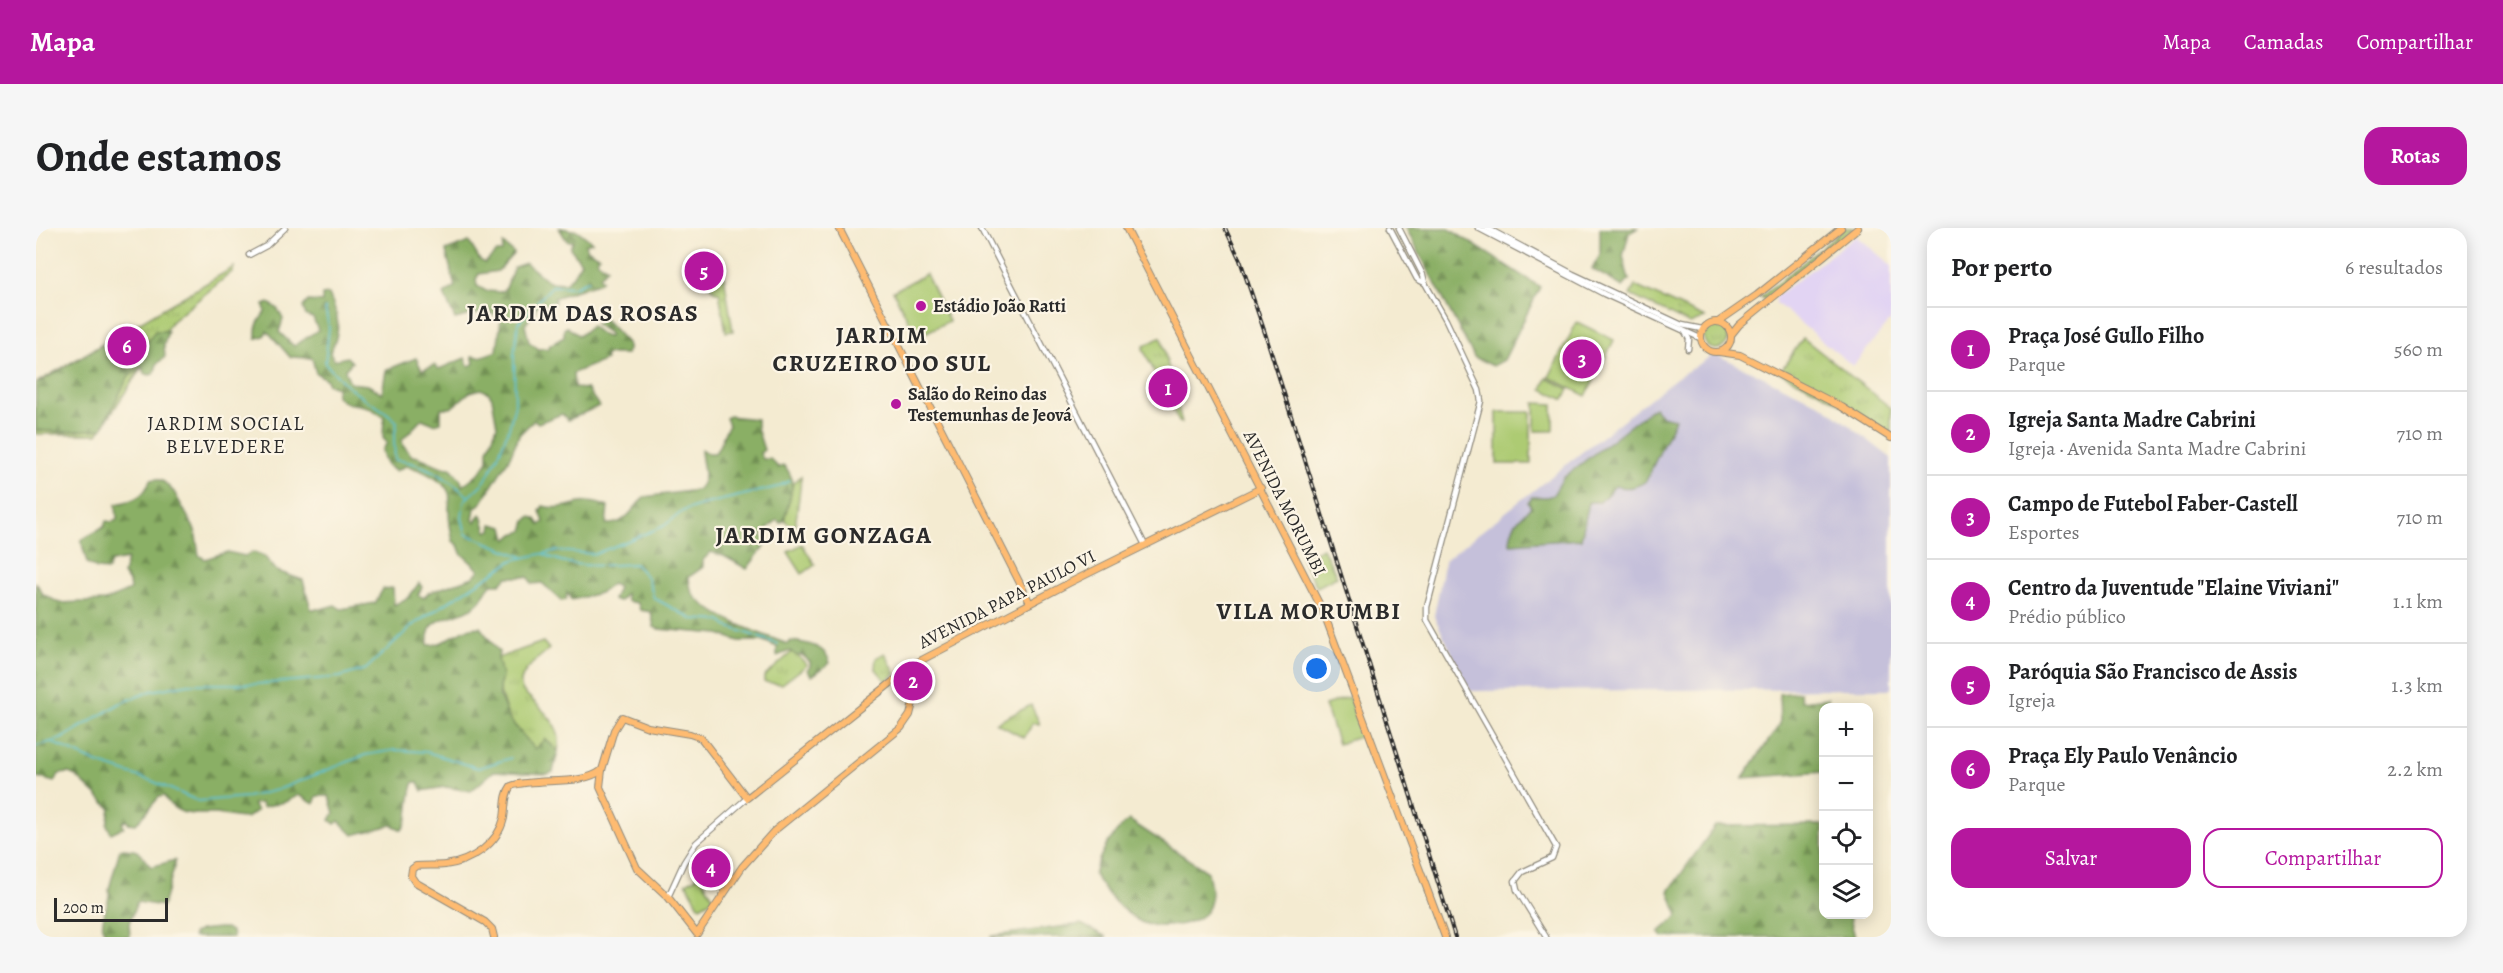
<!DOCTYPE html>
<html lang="pt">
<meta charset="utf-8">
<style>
:root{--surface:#fff;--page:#f6f6f6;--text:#202124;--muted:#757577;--line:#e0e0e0;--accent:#b5179e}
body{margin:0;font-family:Alegreya,serif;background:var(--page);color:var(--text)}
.controls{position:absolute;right:18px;bottom:18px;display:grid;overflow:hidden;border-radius:12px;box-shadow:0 3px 15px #0003}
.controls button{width:54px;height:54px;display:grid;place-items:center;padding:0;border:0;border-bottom:2px solid var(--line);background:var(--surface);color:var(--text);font:30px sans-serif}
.scale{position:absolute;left:18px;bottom:15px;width:114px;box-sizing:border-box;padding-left:6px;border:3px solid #2b2b2b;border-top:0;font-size:16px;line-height:21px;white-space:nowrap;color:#2b2b2b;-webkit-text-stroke:4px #fcf5e5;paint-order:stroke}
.you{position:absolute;left:1281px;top:441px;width:21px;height:21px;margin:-15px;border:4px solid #fff;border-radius:50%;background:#1a73e8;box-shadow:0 0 0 9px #1a73e833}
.badge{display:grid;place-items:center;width:39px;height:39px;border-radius:50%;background:var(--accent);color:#fff;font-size:20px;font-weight:700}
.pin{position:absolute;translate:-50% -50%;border:3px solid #fff;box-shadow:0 2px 6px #0006}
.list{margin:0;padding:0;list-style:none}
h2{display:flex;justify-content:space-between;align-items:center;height:78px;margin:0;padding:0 24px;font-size:26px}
h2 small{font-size:20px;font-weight:400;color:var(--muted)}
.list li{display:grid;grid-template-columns:39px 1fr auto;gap:18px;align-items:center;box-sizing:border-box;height:84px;padding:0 24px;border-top:2px solid var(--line)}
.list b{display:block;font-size:22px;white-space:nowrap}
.list p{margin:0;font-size:20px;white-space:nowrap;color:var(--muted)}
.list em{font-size:20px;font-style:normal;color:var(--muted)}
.actions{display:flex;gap:12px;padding:18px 24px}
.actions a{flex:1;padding:14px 0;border:2px solid var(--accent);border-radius:18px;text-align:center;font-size:21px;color:var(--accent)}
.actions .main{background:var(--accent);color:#fff}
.icon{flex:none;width:33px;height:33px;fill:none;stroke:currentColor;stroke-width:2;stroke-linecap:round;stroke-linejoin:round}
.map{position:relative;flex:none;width:1855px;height:709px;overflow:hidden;border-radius:18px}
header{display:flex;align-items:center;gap:36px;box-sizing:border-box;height:84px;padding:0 30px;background:var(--accent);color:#fff}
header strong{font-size:28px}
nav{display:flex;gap:33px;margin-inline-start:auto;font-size:21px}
.intro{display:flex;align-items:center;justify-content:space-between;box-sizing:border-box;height:144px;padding:0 36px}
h1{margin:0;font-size:42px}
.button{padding:15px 27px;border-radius:18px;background:var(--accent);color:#fff;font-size:21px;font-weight:700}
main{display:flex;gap:36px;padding:0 36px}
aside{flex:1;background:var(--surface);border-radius:18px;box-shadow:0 3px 15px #0003}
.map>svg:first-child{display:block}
.built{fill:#e2d4f3}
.industrial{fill:#c5c0da}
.grass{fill:url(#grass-tufts);stroke:#6c7b4f;stroke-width:1.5}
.forest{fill:url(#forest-firs);stroke:#5a6d48;stroke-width:1.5;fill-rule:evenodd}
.garden{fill:url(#garden-dots);stroke:#6c7b4f;stroke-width:1.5}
.pitch{fill:#adcb73;stroke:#6c7b4f;stroke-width:1.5}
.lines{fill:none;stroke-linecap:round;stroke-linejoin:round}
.stream{stroke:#5bc3d8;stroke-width:1.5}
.minor-casing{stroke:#908b7e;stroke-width:7}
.major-casing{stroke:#908b7e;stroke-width:8}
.minor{stroke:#fff;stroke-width:4.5}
.major{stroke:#febb71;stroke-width:6}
.rail-casing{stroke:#2b2b2b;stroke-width:4}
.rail{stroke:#fcf5e5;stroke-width:1.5;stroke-dasharray:4.5;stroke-linecap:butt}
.poi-dot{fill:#b5179e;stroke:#fcf5e5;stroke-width:2}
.labels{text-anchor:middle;stroke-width:4.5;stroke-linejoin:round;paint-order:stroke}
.poi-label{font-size:18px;font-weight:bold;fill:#2b2b2b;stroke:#fcf5e5;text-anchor:start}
.street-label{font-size:18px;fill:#2b2b2b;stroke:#fcf5e5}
.neighbourhood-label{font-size:20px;letter-spacing:1.5px;fill:#2b2b2b;stroke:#fcf5e5}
.district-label{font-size:24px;font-weight:bold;letter-spacing:1.5px;fill:#2b2b2b;stroke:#fcf5e5}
</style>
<header>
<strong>Mapa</strong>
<nav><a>Mapa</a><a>Camadas</a><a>Compartilhar</a></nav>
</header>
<div class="intro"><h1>Onde estamos</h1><a class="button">Rotas</a></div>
<main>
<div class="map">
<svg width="1855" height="709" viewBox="0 0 1855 709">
<defs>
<pattern id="grass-tufts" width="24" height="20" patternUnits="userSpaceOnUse" patternTransform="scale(1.5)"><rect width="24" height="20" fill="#adcb73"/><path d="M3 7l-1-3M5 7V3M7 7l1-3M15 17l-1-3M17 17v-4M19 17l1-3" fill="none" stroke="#95ae64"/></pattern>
<pattern id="forest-firs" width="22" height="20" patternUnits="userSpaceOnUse" patternTransform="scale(1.5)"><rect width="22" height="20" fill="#8aaf65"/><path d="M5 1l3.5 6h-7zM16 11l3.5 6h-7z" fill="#718f53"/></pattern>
<pattern id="garden-dots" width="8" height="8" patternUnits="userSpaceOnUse" patternTransform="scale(1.5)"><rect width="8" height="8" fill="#adcb73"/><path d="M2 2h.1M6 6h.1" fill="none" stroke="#95ae64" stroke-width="1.8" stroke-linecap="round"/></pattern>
</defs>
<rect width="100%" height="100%" fill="#fcf5e5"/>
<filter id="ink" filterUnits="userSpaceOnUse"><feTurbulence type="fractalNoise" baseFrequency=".0167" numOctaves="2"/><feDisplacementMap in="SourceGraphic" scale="12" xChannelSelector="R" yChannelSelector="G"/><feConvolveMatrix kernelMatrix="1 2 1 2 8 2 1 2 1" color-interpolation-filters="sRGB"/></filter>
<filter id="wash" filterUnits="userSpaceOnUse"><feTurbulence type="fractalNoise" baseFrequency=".008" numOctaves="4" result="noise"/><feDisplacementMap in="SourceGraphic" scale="24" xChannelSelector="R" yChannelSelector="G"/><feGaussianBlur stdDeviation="1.35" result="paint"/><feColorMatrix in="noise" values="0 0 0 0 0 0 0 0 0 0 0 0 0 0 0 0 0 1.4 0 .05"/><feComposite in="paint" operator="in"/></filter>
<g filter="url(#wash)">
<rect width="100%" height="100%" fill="#f4ebd1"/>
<path class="built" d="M1820,8l35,29v55l-38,46 -77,-63 -1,-6z"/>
<path class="industrial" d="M1679,126l109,52 67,52v231l-421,2 -36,-75 11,-56 231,-182z"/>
<g class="grass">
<path d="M198,39l-1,4 -62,51 -73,112h-62v-51z"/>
<path d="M688,48l9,55 -7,1 -7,-40h-4l-6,-7z"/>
<path d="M1599,58l70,32 -15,6 -60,-29z"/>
<circle cx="1680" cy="109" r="12"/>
<path d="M1125,109l21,86 -3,-1 -36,-73 1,-3z"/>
<path d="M1767,110l88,70v28l-65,-41 -46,-23z"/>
<path d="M765,248v5l-6,47 -11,-8 9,-37z"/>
<path d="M507,414l6,7c-11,10 -34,25 -27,41 17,18 43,34 36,61l-13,-12 -10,11 -25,-30 -4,-9 -7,-23 -1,-30z"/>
<path d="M757,423l14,14 -25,19 -18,-2v-5z"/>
<path d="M849,425l11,21 -10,7 -11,-13 1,-10z"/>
<path d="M995,477l9,19 -7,-1 -9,15 -28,-15z"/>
</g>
<g class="forest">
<path d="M523,0l19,3 14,11 -7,2 2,5 12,7 -2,5 10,7 -8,9 3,3 -2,2 -46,16 1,4 -10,4 -4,-2 -6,3v4l-10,14 4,17 10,7 6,-1 3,2 2,-5 14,-8v-8l3,-2 12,9 12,-10 13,10 5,1v-4l-14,-9 9,-6 24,26v7l-2,3h-18l-4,3 2,3 -33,13 1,15 13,1 12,17 -31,14 -6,-6 -24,9 -4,-3 -15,15 -9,22 -28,45 -7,6 -2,12 2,2 5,-8 2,1 5,17 4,-2 1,-6 12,3 3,13 7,-6 9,-3 3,-10 4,-4 5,1 5,7 4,-3 -4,-11 3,-5c25,7 36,-12 65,1l-2,17c20,1 26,-15 38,-27l53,-7c13,-12 4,-25 4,-41l7,4h7c7,-9 9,-23 14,-28l-3,-7 3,-2 28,3v9l7,22 -4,3 3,6h7l9,9 4,-3c17,13 5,38 1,55l-3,3 -4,-3 -16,15 7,6 -21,28 -23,-13 -13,-4 -8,8v7l-14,10c0,8 2,16 8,22 22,20 63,35 91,45l3,-3c15,2 35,4 39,22l-18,13 -5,-6 3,-3v-5l-8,-7 -5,1 -7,-5 -13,5v-9l-13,-6h-25l-20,-7 -61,-5 -4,-2 -3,-15 -11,-2 -2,-7 -11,-2 -1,-8 -6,8 -7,-1 5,-13 -6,-3 -12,9 -29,7 -4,-8 -1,8 -4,1 -20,-18 -10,1 -4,-7h-21l-7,7h-8c-7,5 -8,14 -14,19 -17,18 -54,8 -50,42 19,1 29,-18 52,-18l19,25 -1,6 4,18 -3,12 1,9 10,23 25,29 10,-10 13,12 -5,21 -5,2 -54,-3 -23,20 -26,-4 -23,4 -4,-9h-4c-7,16 -2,34 -12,48l-10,-5 -39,10 -14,-14 -4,3 -5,-4 4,-7 -5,-17h-12l-3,8 -15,-9 -14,7 -22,5 -2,-4 -8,1 4,7 -11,7c-11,0 -20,-3 -30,-4 -22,-1 -38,5 -52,-18l-5,1 -23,27 -8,-1 -1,-3 -5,3 2,4 -13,6 -4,-8 3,-17 -34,-32 -7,-3 -10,1 -5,8 -18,-5v-194l7,11 16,9 46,-2 25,-11 -1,-8 -6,-8 4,-15 -16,3 -3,8 -11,-1 -10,-6 -6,-23 23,-13 2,-6 6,1 5,-2 -1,-16c17,-3 29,-7 34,-24l7,-1 7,3 10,10 21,38 4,25 6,4 22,-7 18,4 9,-4 10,4 13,15 26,9 8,29h10l14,-4 6,4 34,-6 8,-14 10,-1 1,17 15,-8 10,-14 3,4 -4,8 6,3 4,-5 45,-16 6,-7 -18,-17 -3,-8 -5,-4c-2,-9 -4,-19 -4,-29 -1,-6 2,-12 0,-19 -5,-13 -30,-25 -44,-27l-9,5c-10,-5 -12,-10 -14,-21l5,-7 -4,-5 1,-21c-5,-3 -11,-8 -17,-10 -12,-5 -18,1 -31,-11l1,-9 -9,-3 -2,-5 -10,-6 -4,-15 -22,-1 -20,-23 -3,-3 -3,5 -8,3c-1,-13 2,-17 9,-27l-1,-7 5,-2 8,5 6,11 -4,13 15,14 24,-16 -5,-12 -7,-2 -3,-9 5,-6 14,1v-7l7,-1c10,22 13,37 1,58l4,8 13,-3 5,5 -7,8 5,13 18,2 14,8 4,-23 30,-12 6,12 12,-5 5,4 26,-11 3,7 2,1 4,-3 -2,-7 8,1 17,-6 4,-32c-14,-11 -31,-4 -46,0l-11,-25 11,-7 -9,-36 23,-9 11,18 5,3 11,-11h6l1,-8 11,9 -16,18 -19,3 -3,5 1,7 9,5 15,1 5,-4 8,-21 12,-4 23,19 16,1 7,-6 9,-15 -11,-14 3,-7h-6zM445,161l8,4 3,5 5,28 -9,24v11l-8,11 -18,14 -1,-6 -10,-12c-16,0 -23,-11 -39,-12l-9,-11 -1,-5 20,-21 12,5 7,-2v-14h10l19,-16z"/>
<path d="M1370,0h42l92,59 -36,73 -11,6 -19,-9z"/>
<path d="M1564,0h38l-9,5 -6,23 6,24 -6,7 -31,-18 8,-14z"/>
<path d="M100,97l-3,11 8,15 14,-20h13l-4,14 1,12 -8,7 -3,10 -5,1 -5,-2 -2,-6 -14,10 -26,52 -40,3 -26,-2v-46z"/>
<path d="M1618,179l8,9 13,3 -29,62c-10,7 -19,8 -31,5l-15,16h-11l-8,37 -71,5c1,-19 8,-25 21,-37l-3,-5 4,-5h15l6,-2 10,-17z"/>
<path d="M1764,464l1,9 27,-3v9h-4l-1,65 -80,6 37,-54 -1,-30z"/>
<path d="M1093,592l79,52c2,11 6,26 0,37 -9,17 -52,22 -69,12 -20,-12 -33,-27 -45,-47 7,-23 17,-39 35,-54z"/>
<path d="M1787,597l1,89 25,1 6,22h-192l-4,-5 19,-16 -9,-25 46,-65z"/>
<path d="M84,621c23,1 17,2 31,18l24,-7v5l-12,41 -26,-4 -8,21 1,14h-22c-14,-13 4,-33 1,-48z"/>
<path d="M1045,696l26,13h-117l2,-1z"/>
<path d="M183,700h7l6,4 1,5h-40v-3l7,-4z"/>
</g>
<path class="garden" d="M1810,0h8l-88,72 -5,-3z"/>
<g class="pitch">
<path d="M890,46l23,47 -32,16 -24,-46z"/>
<path d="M1541,94l37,18 -28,56 -37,-19z"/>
<path d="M1511,150l22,11 -5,11 -22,-11z"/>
<path d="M1499,175l18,1v27h-18z"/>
<rect x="1461" y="184" width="34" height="52"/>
<path d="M766,316l13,21 -13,9 -14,-22z"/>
<path d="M1287,320l14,29 -20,10 -15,-29z"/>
<path d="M1313,469l13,39 -24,8 -13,-39z"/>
<path d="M664,647l14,24 -14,8 -14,-24z"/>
</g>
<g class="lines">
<g class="stream">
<path d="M289,80l4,20 -4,35c12,13 25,27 40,36 12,8 22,12 32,23l-3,17 1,21c30,3 51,17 73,36"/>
<path d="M508,326c30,16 58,11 91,10l13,14 6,20 38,21 29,2 5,5 52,18"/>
<path d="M487,329l-57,-23 -4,-16 2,-17 21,-20 13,-25 11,-28 6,-24 -1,-49 4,-32 34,-37 22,1 14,-7"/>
<path d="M17,515l44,20 55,18 46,20 49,-4 30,-7 88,-35 30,-5 32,2 51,16 33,-10"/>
<path d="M0,518l25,-7 58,-35 32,-13 38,-7h68l83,-7 26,-8 47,-44 100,-65 42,-9 40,3 69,-28 19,-15 18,-6 76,-18 12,-6"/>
</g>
</g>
</g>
<g filter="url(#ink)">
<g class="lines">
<g class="minor-casing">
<g id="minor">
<path d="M946,0l163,317"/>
<path d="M1354,0l27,51 8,4"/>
<path d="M1363,0l24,47 2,8 21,37 33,70 2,11 -54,206v13l129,227 -4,11 -30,14 -7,9 2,9 29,47"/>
<path d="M1442,0l126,66 96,44"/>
<path d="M1451,0l86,46 109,51 20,4"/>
<path d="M213,27l17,-9 19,-18"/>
<path d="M1649,104l4,7 -1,10"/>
<path d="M632,669l16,-35 12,-19 51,-45"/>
</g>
</g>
<g class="major-casing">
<g id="major">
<path d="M803,0l191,375"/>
<path d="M1090,0l197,383 122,326"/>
<circle cx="1680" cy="109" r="15"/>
<path d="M1682,94l39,-27 84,-67"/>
<path d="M1695,107l8,-10 119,-97"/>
<path d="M1683,124l21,3 102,52 49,31"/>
<path d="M867,458l10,17 -3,12 -9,13 -127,103 -32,36 -45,67 -29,-37 -31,-29 -37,-81 2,-17 12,-40 8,-13 26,10 42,7 11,4 46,60 169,-135 153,-80 192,-95"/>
<path d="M458,709l-2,-8 -7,-7 -70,-40 -4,-6 1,-7 4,-3c10,-1 19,0 29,-1 26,-3 53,-21 59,-47 2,-11 0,-23 7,-32 26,-9 70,1 91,-16"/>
</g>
</g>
<use href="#minor" class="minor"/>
<use href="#major" class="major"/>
<g class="rail-casing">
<path id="rail" d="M1189,0l15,32 25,73 190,604"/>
</g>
<use href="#rail" class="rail"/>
</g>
</g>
<g class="poi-dot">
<circle cx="885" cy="78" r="6"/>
<circle cx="860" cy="176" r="6"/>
</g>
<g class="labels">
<g class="poi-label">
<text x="897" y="84">Estádio João Ratti</text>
<text x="872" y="172">Salão do Reino das<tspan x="872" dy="21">Testemunhas de Jeová</tspan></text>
</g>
<g class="street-label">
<text transform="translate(1249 275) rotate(63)" y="6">AVENIDA MORUMBI</text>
<text transform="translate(971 371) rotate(-27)" y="6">AVENIDA PAPA PAULO VI</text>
</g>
<g class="neighbourhood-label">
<text x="190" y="202">JARDIM SOCIAL<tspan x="190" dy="23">BELVEDERE</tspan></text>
</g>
<g class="district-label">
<text x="547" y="93">JARDIM DAS ROSAS</text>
<text x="846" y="115">JARDIM<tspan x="846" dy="28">CRUZEIRO DO SUL</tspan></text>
<text x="788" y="315">JARDIM GONZAGA</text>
<text x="1273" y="391">VILA MORUMBI</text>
</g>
</g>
</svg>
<div class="controls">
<button>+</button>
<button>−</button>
<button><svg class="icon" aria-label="locate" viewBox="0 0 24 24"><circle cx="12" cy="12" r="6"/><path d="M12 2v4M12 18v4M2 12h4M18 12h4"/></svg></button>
<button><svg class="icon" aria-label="layers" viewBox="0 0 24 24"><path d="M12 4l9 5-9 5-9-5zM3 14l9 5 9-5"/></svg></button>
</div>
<div class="scale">200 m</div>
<div class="you"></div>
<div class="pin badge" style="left:1132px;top:160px">1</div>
<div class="pin badge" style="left:877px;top:453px">2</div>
<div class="pin badge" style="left:1546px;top:131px">3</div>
<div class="pin badge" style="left:675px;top:640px">4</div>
<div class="pin badge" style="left:668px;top:43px">5</div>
<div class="pin badge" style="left:91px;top:118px">6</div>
</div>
<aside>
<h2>Por perto<small>6 resultados</small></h2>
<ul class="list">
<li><span class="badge">1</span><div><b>Praça José Gullo Filho</b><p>Parque</p></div><em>560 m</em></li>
<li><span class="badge">2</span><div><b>Igreja Santa Madre Cabrini</b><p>Igreja · Avenida Santa Madre Cabrini</p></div><em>710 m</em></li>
<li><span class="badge">3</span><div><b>Campo de Futebol Faber-Castell</b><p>Esportes</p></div><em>710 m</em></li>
<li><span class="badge">4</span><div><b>Centro da Juventude &quot;Elaine Viviani&quot;</b><p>Prédio público</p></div><em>1.1 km</em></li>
<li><span class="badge">5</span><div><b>Paróquia São Francisco de Assis</b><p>Igreja</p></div><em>1.3 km</em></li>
<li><span class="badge">6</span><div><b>Praça Ely Paulo Venâncio</b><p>Parque</p></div><em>2.2 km</em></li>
</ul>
<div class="actions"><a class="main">Salvar</a><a>Compartilhar</a></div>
</aside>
</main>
